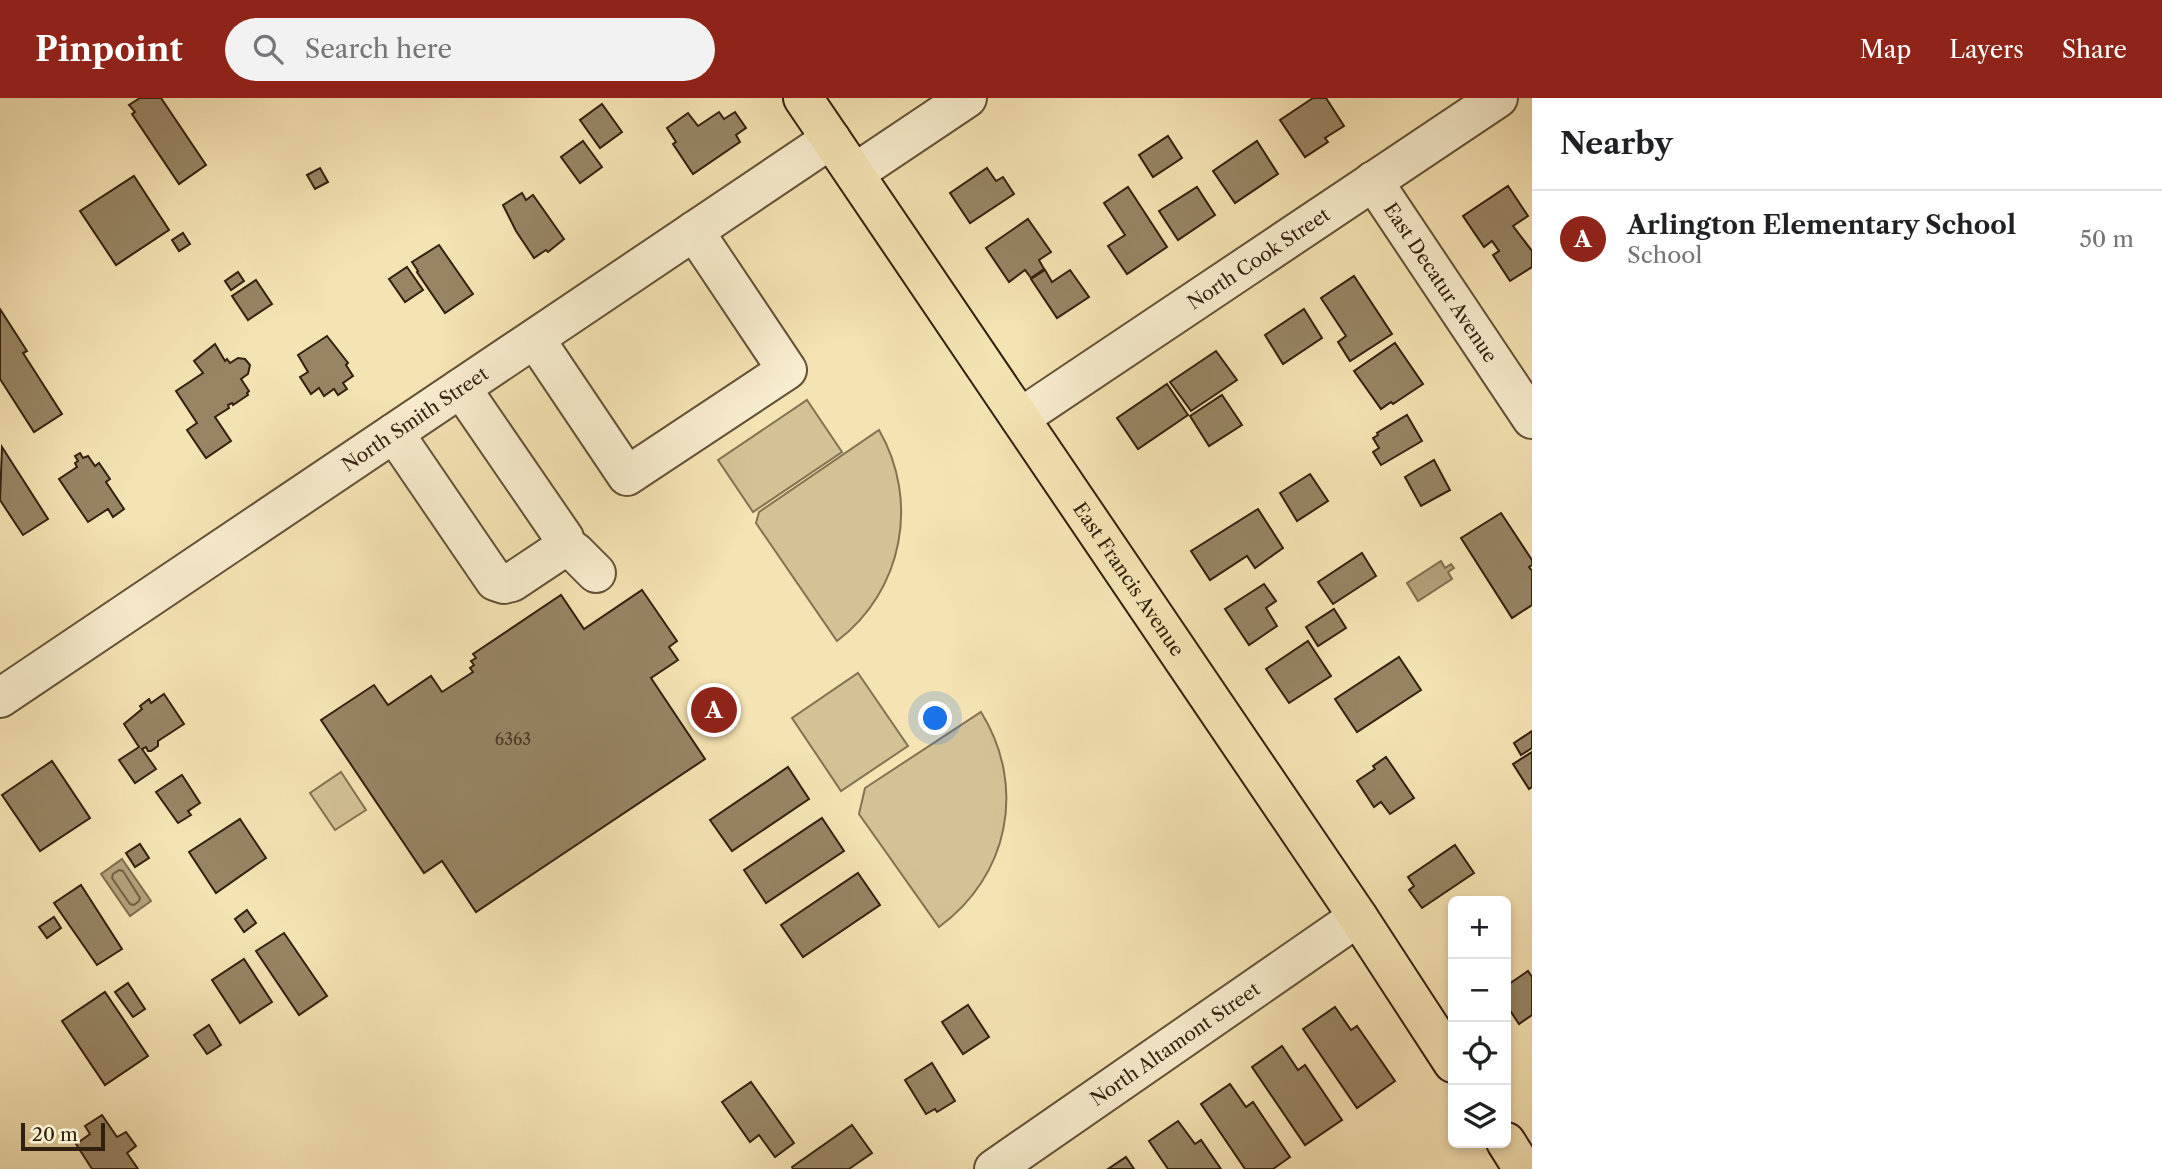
<!DOCTYPE html>
<meta charset="utf-8">
<style>
:root{--surface:#fff;--page:#f2f2f2;--text:#202124;--muted:#757577;--line:#e0e0e0;--accent:#8f2418}
body{margin:0;font-family:"Libre Caslon Text",serif;background:var(--page);color:var(--text)}
.controls{position:absolute;right:21px;bottom:21px;display:grid;overflow:hidden;border-radius:10px;box-shadow:0 4px 10px #0003}
.controls button{width:63px;height:63px;display:grid;place-items:center;padding:0;border:0;border-bottom:2px solid var(--line);background:var(--surface);color:var(--text);font:35px sans-serif}
.scale{position:absolute;left:21px;bottom:18px;width:84px;box-sizing:border-box;padding-left:7px;border:4px solid #32200e;border-top:0;font-size:19px;line-height:24px;white-space:nowrap;color:#32200e;-webkit-text-stroke:5px #f8edce;paint-order:stroke}
.you{position:absolute;left:936px;top:621px;width:24px;height:24px;margin:-18px;border:5px solid #fff;border-radius:50%;background:#1a73e8;box-shadow:0 0 0 10px #1a73e833}
.badge{display:grid;place-items:center;width:46px;height:46px;border-radius:50%;background:var(--accent);color:#fff;font-size:23px;font-weight:700}
.pin{position:absolute;translate:-50% -50%;border:4px solid #fff;box-shadow:0 2px 7px #0006}
.list{margin:0;padding:0;list-style:none}
h2{display:flex;justify-content:space-between;align-items:center;height:91px;margin:0;padding:0 28px;font-size:30px}
h2 small{font-size:23px;font-weight:400;color:var(--muted)}
.list li{display:grid;grid-template-columns:46px 1fr auto;gap:21px;align-items:center;box-sizing:border-box;height:98px;padding:0 28px;border-top:2px solid var(--line)}
.list b{display:block;font-size:26px;white-space:nowrap}
.list p{margin:0;font-size:23px;white-space:nowrap;color:var(--muted)}
.list em{font-size:23px;font-style:normal;color:var(--muted)}
.icon{flex:none;width:38px;height:38px;fill:none;stroke:currentColor;stroke-width:2;stroke-linecap:round;stroke-linejoin:round}
.map{position:relative;flex:none;width:1532px;height:1071px;overflow:hidden}
header{display:flex;align-items:center;gap:42px;box-sizing:border-box;height:98px;padding:0 35px;background:var(--accent);color:#fff}
header strong{font-size:33px}
nav{display:flex;gap:38px;margin-inline-start:auto;font-size:24px}
.search{width:490px;height:63px;background:var(--page);display:flex;align-items:center;gap:18px;box-sizing:border-box;padding:0 24px;border-radius:38px;color:var(--muted);font-size:26px}
main{display:flex}
aside{flex:1;background:var(--surface)}
.map>svg:first-child{display:block}
.green{fill:#d4c297;stroke:#837152;stroke-width:2}
.water{fill:#b3a17b;stroke:#7f6d4f;stroke-width:2}
.lines{fill:none;stroke-linecap:round;stroke-linejoin:round}
.shore{stroke:#726044;stroke-width:2}
.building{fill:#978564;stroke:#32200e;stroke-width:2}
.minor-casing{stroke:#635137;stroke-width:42}
.major-casing{stroke:#32200e;stroke-width:42}
.minor{stroke:#f8edce;stroke-width:38}
.major{stroke:#f5e3b3;stroke-width:38}
.labels{text-anchor:middle;stroke-width:5;stroke-linejoin:round;paint-order:stroke}
.number-label{font-size:16px;fill:#4b3924}
.street-label{font-size:19px;fill:#32200e;stroke:#f8edce}
</style>
<header>
<strong>Pinpoint</strong>
<div class="search"><svg class="icon" aria-label="search" viewBox="0 0 24 24"><circle cx="10" cy="10" r="6"/><path d="M15 15l6 6"/></svg>Search here</div>
<nav><a>Map</a><a>Layers</a><a>Share</a></nav>
</header>
<main>
<div class="map">
<svg width="1532" height="1071" viewBox="0 0 1532 1071">
<rect width="100%" height="100%" fill="#f5e3b3"/>
<filter id="stains"><feTurbulence type="fractalNoise" baseFrequency=".00286" numOctaves="4"/><feColorMatrix values="0 0 0 0 .2 0 0 0 0 .09 0 0 0 0 .02 0 0 0 .5 -.17"/></filter>
<radialGradient id="worn" r=".72"><stop offset=".6" stop-color="#630" stop-opacity="0"/><stop offset="1" stop-color="#630" stop-opacity=".3"/></radialGradient>
<g class="green">
<path d="M807,302l35,52 -89,60 -35,-52z"/>
<path d="M879,332c41,71 24,161 -42,211l-81,-118 3,-11z"/>
<path d="M858,575l50,73 -67,45 -49,-73z"/>
<path d="M981,614c46,74 28,164 -42,215l-80,-113 6,-26z"/>
<path d="M341,674l25,38 -31,20 -25,-37z"/>
</g>
<g class="water">
<path d="M1441,463l4,7 6,-4 3,4 -6,4 4,7 -34,22 -11,-18z"/>
<path d="M122,761l29,42 -21,15 -29,-42z"/>
</g>
<g class="lines">
<path class="shore" d="M119,772l4,1 17,27 -1,3 -5,4 -4,-1 -18,-26 1,-4z"/>
</g>
<g class="building">
<path d="M140,0h21l45,67 -27,19 -47,-70 3,-2 -6,-7z"/>
<path d="M1313,0h13l18,28 -19,12 3,4 -23,15 -25,-37z"/>
<path d="M602,6l20,28 -22,16 -20,-28z"/>
<path d="M719,14l5,7 11,-7 11,16 -10,7 4,7 -47,32 -20,-30 3,-2 -9,-14 21,-15 10,13z"/>
<path d="M1168,38l14,22 -29,19 -14,-22z"/>
<path d="M583,43l19,26 -22,16 -19,-26z"/>
<path d="M1257,43l21,33 -43,29 -22,-32z"/>
<path d="M320,70l8,14 -13,7 -8,-14z"/>
<path d="M987,70l9,13 7,-4 11,17 -44,29 -20,-30z"/>
<path d="M134,78l35,54 -53,35 -36,-54z"/>
<path d="M1508,88l20,30 -15,10 19,25v16l-22,14 -17,-26 6,-4 -7,-10 -8,6 -21,-31z"/>
<path d="M1128,89l39,60 -40,27 -19,-28 17,-11 -21,-32z"/>
<path d="M1197,89l18,28 -37,25 -19,-29z"/>
<path d="M522,95l4,7 7,-5 31,44 -16,13 -2,-2 -12,8 -18,-27 -13,-26z"/>
<path d="M1028,121l23,33 -12,8 5,9 -13,9 -6,-8 -16,12 -23,-34z"/>
<path d="M183,135l7,11 -11,7 -7,-11z"/>
<path d="M439,147l34,49 -28,19 -28,-41 1,-1 -6,-9z"/>
<path d="M407,169l16,23 -18,12 -16,-23z"/>
<path d="M1045,172l7,12 18,-12 19,27 -32,21 -26,-39z"/>
<path d="M238,174l6,9 -13,9 -6,-9z"/>
<path d="M1354,178l38,58 -42,27 -12,-19 8,-6 -25,-38z"/>
<path d="M256,182l16,24 -24,16 -16,-24z"/>
<path d="M0,211l27,42 -4,2 39,61 -28,18 -34,-53z"/>
<path d="M1304,211l18,29 -39,26 -18,-29z"/>
<path d="M327,238l21,27 -2,2 7,11 -10,7 4,6 -9,6 -4,-6 -10,7 -5,-8 -8,6 -11,-17 8,-5 -10,-17z"/>
<path d="M1395,245l28,41 -30,20 -2,-2 -10,7 -27,-38z"/>
<path d="M215,246l10,17 2,-2 3,4 8,-5 7,1 5,6 -2,9 -7,5 8,12 -2,2 1,2 -15,10 -1,-2 -4,2 1,3 -14,9 16,24 -25,17 -19,-28 10,-7 -21,-32 27,-18 -9,-12z"/>
<path d="M1216,253l21,29 -46,31 -21,-29z"/>
<path d="M1167,286l21,31 -50,34 -21,-31z"/>
<path d="M1222,297l20,30 -33,21 -19,-30z"/>
<path d="M1407,317l15,26 -41,24 -8,-13 6,-4 -6,-10 5,-3 -1,-2z"/>
<path d="M2,349l46,72 -25,16 -23,-35z"/>
<path d="M80,355l3,5 5,-2 7,10 4,-3 11,16 -4,3 18,27 -11,8 -5,-8 -20,13 -29,-43 18,-12 -2,-4 3,-2 -3,-5z"/>
<path d="M1434,362l16,30 -29,16 -16,-29z"/>
<path d="M1310,376l18,27 -31,20 -17,-28z"/>
<path d="M1258,411l25,39 -28,20 -8,-12 -37,24 -19,-29z"/>
<path d="M1501,415l31,47v5l-3,2 3,4v34l-20,13 -51,-80z"/>
<path d="M1362,455l14,23 -43,28 -15,-22z"/>
<path d="M1264,486l12,17 -10,7 11,18 -28,19 -24,-36z"/>
<path d="M642,492l35,51 -8,6 9,13 -27,18 54,81 -229,153 -34,-51 -18,12 -103,-153 53,-35 14,20 43,-29 11,16 31,-20 -3,-4 4,-3 -3,-4 5,-3 -3,-4 88,-59 23,34z"/>
<path d="M1334,511l12,19 -28,18 -12,-19z"/>
<path d="M1308,543l23,35 -42,27 -23,-34z"/>
<path d="M1399,559l22,33 -64,42 -22,-33z"/>
<path d="M164,596l20,30 -26,17v5l-7,5h-3l-2,-4 -4,2 14,20 -21,14 -16,-23 20,-13 -15,-23 18,-15 -2,-3 9,-7 2,4z"/>
<path d="M1532,633v17l-11,7 -7,-12z"/>
<path d="M1532,654v35l-3,2 -16,-25z"/>
<path d="M1386,659l28,41 -24,16 -9,-12 -7,5 -17,-26 18,-12 -2,-3z"/>
<path d="M52,663l38,57 -50,33 -38,-56z"/>
<path d="M788,669l21,32 -77,52 -22,-31z"/>
<path d="M182,677l18,28 -12,8 3,4 -13,8 -22,-31z"/>
<path d="M822,720l22,33 -78,52 -22,-33z"/>
<path d="M240,721l26,39 -50,35 -27,-41z"/>
<path d="M140,746l9,14 -14,9 -9,-14z"/>
<path d="M1455,747l19,28 -52,35 -13,-18 5,-4 -6,-9z"/>
<path d="M858,775l22,32 -77,52 -22,-32z"/>
<path d="M81,787l41,64 -25,16 -43,-62z"/>
<path d="M247,812l9,13 -12,9 -9,-13z"/>
<path d="M54,819l7,11 -14,10 -8,-11z"/>
<path d="M284,835l43,63 -28,19 -43,-64z"/>
<path d="M244,861l28,43 -32,21 -28,-43z"/>
<path d="M1528,873l4,6v38l-13,9 -8,-12 -5,4v-30z"/>
<path d="M128,885l17,26 -12,8 -18,-25z"/>
<path d="M105,894l43,64 -43,29 -43,-64z"/>
<path d="M968,907l21,32 -26,17 -21,-32z"/>
<path d="M1335,909l16,23 6,-4 38,55 -38,27 -54,-79z"/>
<path d="M209,927l12,20 -14,9 -13,-19z"/>
<path d="M1282,948l16,24 7,-5 37,55 -37,25 -53,-78z"/>
<path d="M932,965l23,38 -18,11 -2,-3 -9,5 -21,-34z"/>
<path d="M751,984l43,61 -19,14 -16,-22 -9,7 -28,-40z"/>
<path d="M1230,986l16,23 7,-5 37,55 -17,12h-28l-44,-65z"/>
<path d="M102,1017l15,22 9,-5 10,14 -9,7 11,16h-46l-16,-25 14,-10 -5,-8z"/>
<path d="M1178,1023l17,23 6,-4 20,29h-53l-19,-28z"/>
<path d="M852,1027l20,28 -23,16h-56l-1,-2z"/>
<path d="M1126,1059l8,12h-26z"/>
</g>
<g class="lines">
<g class="minor-casing">
<g id="minor">
<path d="M855,75l112,-75"/>
<path id="s1" d="M1373,83l159,238"/>
<path d="M535,241l92,137 160,-106 -93,-139"/>
<path id="s2" d="M1020,320l478,-320"/>
<path d="M394,335l101,148 9,3 8,-2 48,-32 4,-6v-6l-103,-150"/>
<path d="M564,446l11,8 21,21"/>
<path id="s3" d="M0,600l831,-559"/>
<path id="s4" d="M994,1071l364,-252"/>
</g>
</g>
<g class="major-casing">
<g id="major">
<path id="s5" d="M803,0l555,819 95,146"/>
<path d="M1506,1044l17,27"/>
</g>
</g>
<use href="#minor" class="minor"/>
<use href="#major" class="major"/>
</g>
<g class="labels">
<g class="number-label">
<text x="513" y="647">6363</text>
</g>
<g class="street-label">
<text dy="7" stroke="none"><textPath href="#s2" startOffset="287">North Cook Street</textPath></text>
<text dy="7" stroke="none"><textPath href="#s1" startOffset="122">East Decatur Avenue</textPath></text>
<text dy="7" stroke="none"><textPath href="#s3" startOffset="500">North Smith Street</textPath></text>
<text dy="7" stroke="none"><textPath href="#s5" startOffset="581">East Francis Avenue</textPath></text>
<text dy="7" stroke="none"><textPath href="#s4" startOffset="220">North Altamont Street</textPath></text>
</g>
</g>
<rect width="100%" height="100%" filter="url(#stains)"/>
<rect width="100%" height="100%" fill="url(#worn)"/>
</svg>
<div class="controls">
<button>+</button>
<button>−</button>
<button><svg class="icon" aria-label="locate" viewBox="0 0 24 24"><circle cx="12" cy="12" r="6"/><path d="M12 2v4M12 18v4M2 12h4M18 12h4"/></svg></button>
<button><svg class="icon" aria-label="layers" viewBox="0 0 24 24"><path d="M12 4l9 5-9 5-9-5zM3 14l9 5 9-5"/></svg></button>
</div>
<div class="scale">20 m</div>
<div class="you"></div>
<div class="pin badge" style="left:714px;top:612px">A</div>
</div>
<aside>
<h2>Nearby<small></small></h2>
<ul class="list">
<li><span class="badge">A</span><div><b>Arlington Elementary School</b><p>School</p></div><em>50 m</em></li>
</ul>
</aside>
</main>
